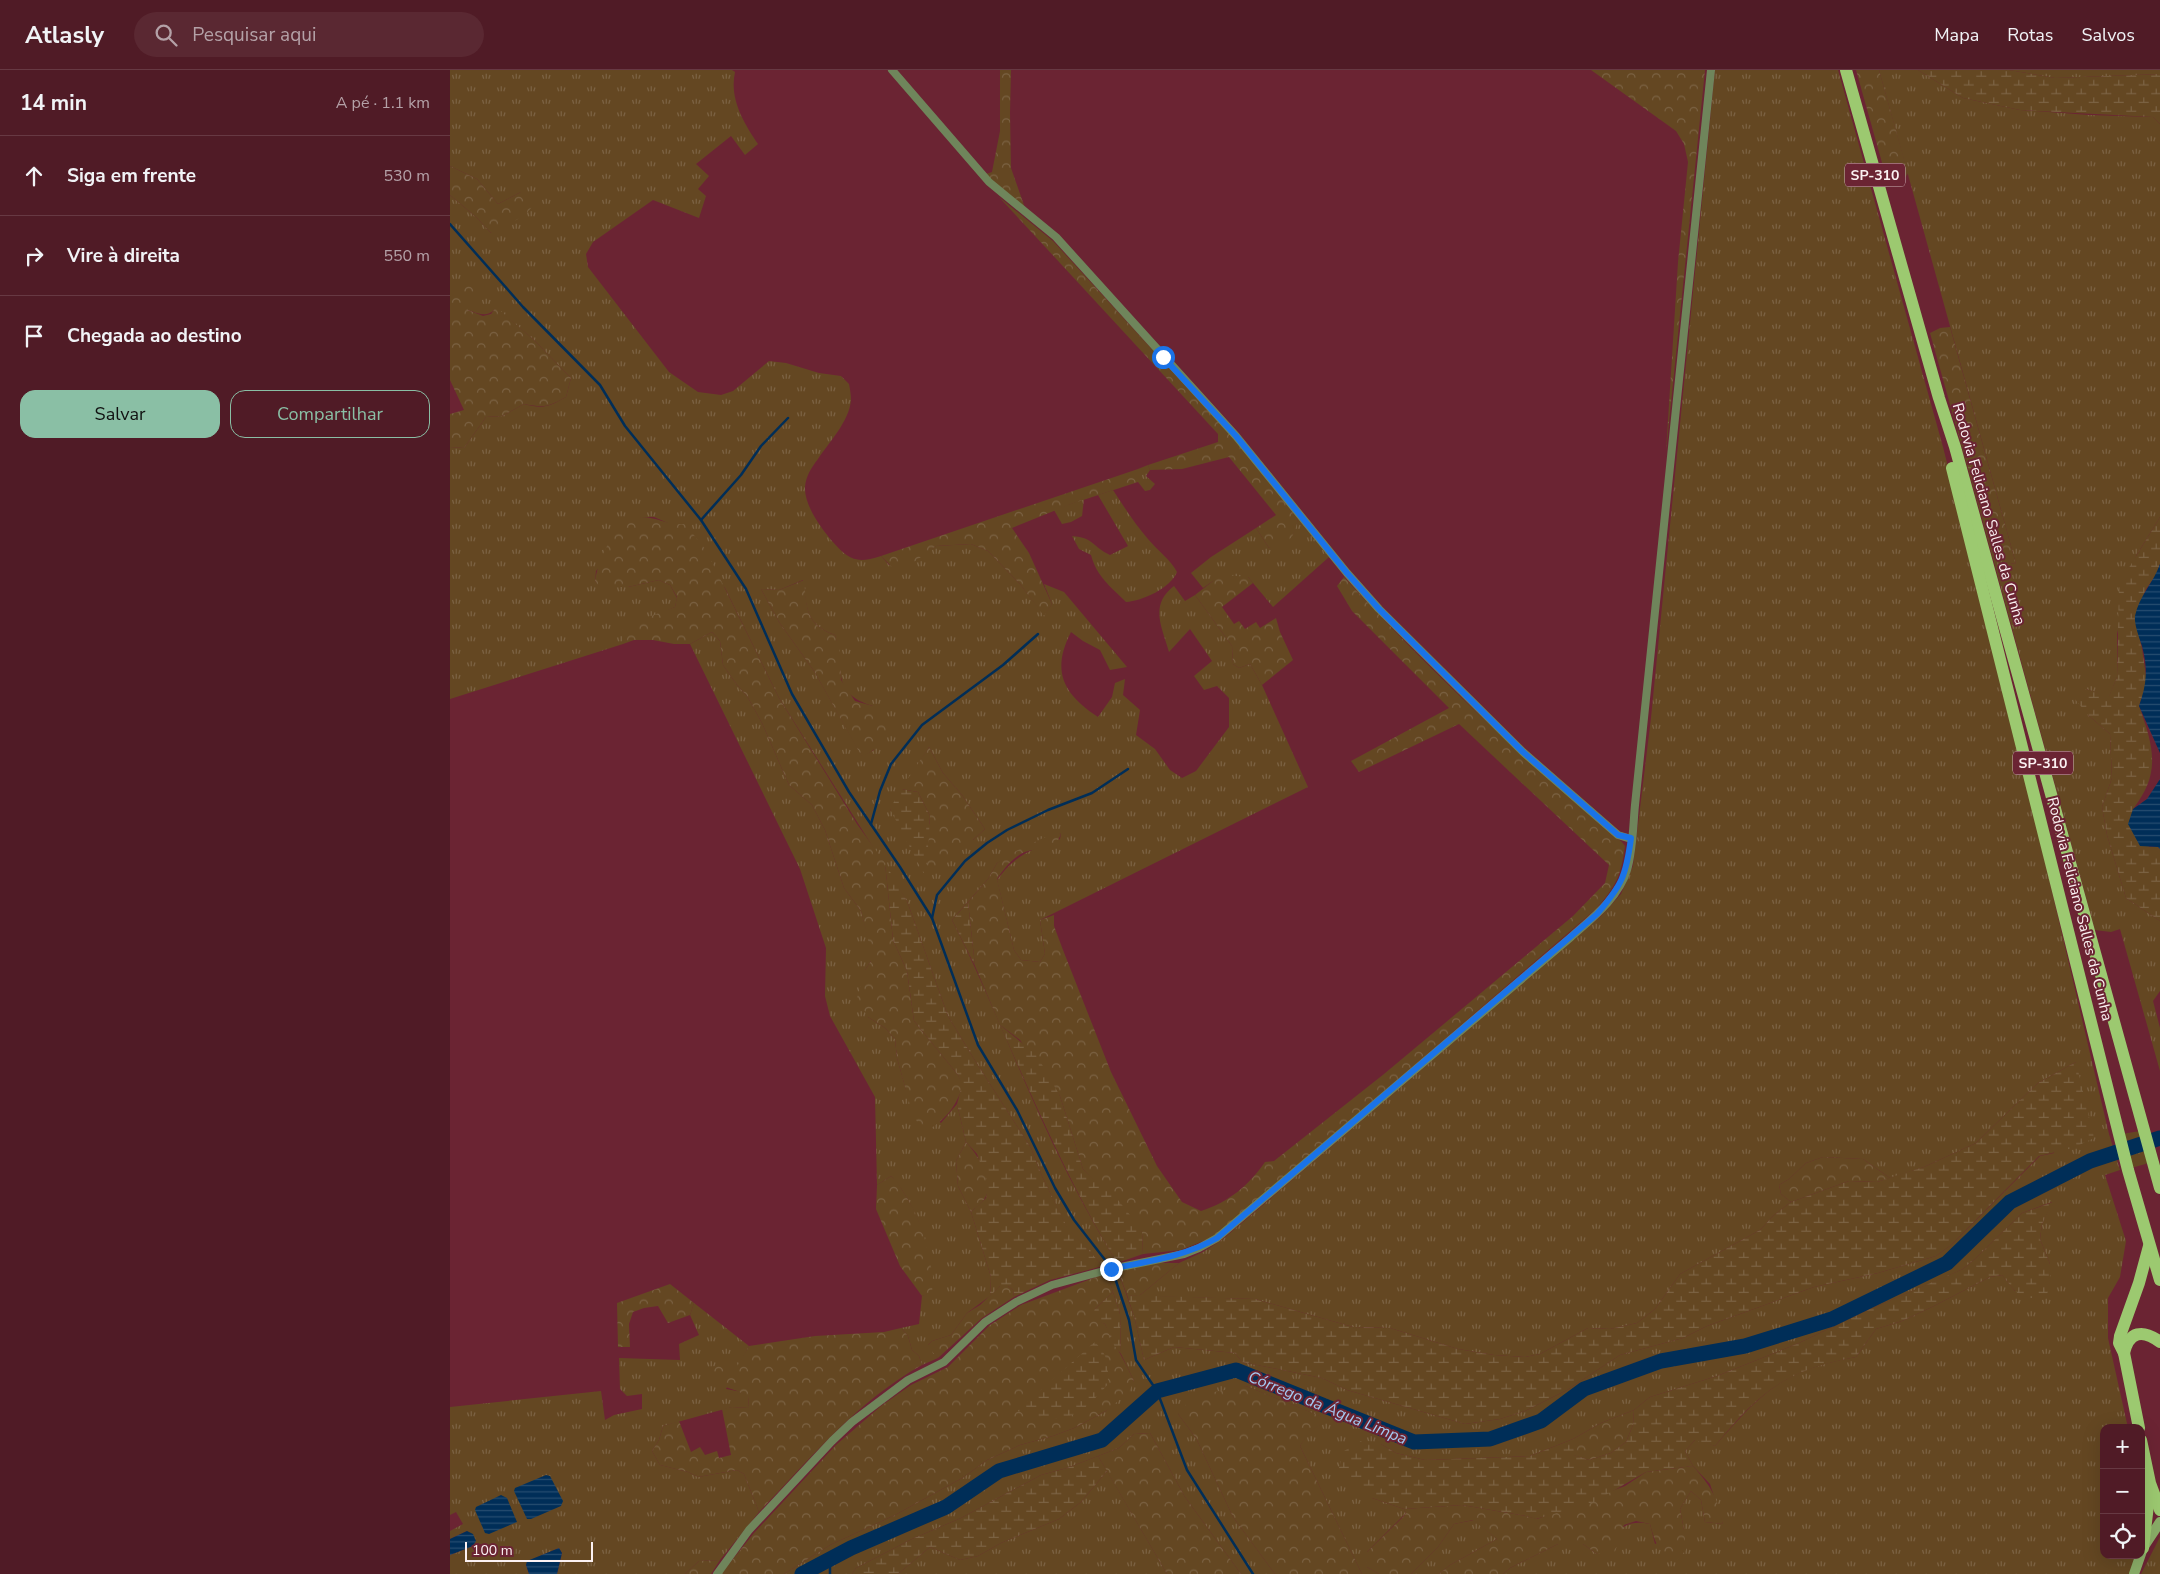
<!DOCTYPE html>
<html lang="pt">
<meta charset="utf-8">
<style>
:root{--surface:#501b26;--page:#5a2832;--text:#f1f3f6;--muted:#b4a1a7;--line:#673943;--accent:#8abfa5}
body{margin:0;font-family:"Nunito Sans",sans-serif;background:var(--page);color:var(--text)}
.controls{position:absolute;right:15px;bottom:15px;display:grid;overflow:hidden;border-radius:10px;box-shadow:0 5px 20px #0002}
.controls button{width:45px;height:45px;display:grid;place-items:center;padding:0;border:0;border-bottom:1px solid var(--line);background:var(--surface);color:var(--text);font:25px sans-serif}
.scale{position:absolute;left:15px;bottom:12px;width:128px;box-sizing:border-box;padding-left:5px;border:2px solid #fbf1f2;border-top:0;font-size:14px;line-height:18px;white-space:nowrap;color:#fbf1f2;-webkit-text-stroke:4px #6b2433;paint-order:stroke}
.stop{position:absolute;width:15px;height:15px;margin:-11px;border:4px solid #1a73e8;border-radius:50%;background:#fff}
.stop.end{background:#1a73e8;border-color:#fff;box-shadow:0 1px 5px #0008}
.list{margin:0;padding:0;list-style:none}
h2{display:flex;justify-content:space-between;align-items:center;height:65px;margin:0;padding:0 20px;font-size:21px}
h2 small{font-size:16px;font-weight:400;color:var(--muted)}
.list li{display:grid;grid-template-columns:32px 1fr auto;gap:15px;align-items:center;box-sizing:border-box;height:80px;padding:0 20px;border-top:1px solid var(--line)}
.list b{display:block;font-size:19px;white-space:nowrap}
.list em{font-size:16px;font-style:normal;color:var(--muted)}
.actions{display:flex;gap:10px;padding:15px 20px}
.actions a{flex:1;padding:11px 0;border:1px solid var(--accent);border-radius:15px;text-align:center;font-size:18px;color:var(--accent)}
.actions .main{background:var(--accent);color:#111}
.icon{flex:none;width:28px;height:28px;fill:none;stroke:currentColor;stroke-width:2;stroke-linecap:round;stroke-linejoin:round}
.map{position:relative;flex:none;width:1710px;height:1504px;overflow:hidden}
header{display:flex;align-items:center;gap:30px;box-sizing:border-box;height:70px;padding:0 25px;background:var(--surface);border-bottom:1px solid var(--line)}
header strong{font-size:24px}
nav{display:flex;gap:28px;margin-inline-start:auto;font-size:18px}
.search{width:350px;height:45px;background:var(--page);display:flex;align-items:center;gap:12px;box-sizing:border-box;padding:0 18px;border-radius:28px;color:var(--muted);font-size:19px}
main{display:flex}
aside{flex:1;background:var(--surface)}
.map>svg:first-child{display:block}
.grass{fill:url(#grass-tufts);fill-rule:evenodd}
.forest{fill:url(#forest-crowns)}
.wetland{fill:url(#wetland-marsh)}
.water{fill:url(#water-rules)}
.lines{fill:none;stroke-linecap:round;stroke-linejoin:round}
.stream{stroke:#002e58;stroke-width:2.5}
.river{stroke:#002e58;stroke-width:15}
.minor{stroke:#6f855b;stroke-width:8}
.secondary{stroke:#89ac67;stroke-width:10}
.primary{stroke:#9cc970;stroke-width:12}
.route{stroke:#1a73e8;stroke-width:6}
.labels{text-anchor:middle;stroke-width:4;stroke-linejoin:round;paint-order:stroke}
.shield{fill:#6b2433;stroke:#d0b4b9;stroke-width:1}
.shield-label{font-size:14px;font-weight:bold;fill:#fbf1f2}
.street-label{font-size:15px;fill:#fbf1f2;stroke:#6b2433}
.water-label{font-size:16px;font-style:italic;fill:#a3caf3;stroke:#6b2433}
</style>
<header>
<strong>Atlasly</strong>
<div class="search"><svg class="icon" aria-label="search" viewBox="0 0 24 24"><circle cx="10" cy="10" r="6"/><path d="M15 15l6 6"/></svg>Pesquisar aqui</div>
<nav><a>Mapa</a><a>Rotas</a><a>Salvos</a></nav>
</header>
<main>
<aside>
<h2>14 min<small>A pé · 1.1 km</small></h2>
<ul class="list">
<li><svg class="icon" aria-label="ahead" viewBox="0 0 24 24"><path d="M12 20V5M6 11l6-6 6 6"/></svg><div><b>Siga em frente</b></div><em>530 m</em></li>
<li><svg class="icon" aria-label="right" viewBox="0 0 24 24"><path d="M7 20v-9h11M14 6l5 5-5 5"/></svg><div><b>Vire à direita</b></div><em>550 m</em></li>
<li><svg class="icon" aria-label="arrive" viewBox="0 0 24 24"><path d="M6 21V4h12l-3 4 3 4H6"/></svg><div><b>Chegada ao destino</b></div></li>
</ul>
<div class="actions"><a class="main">Salvar</a><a>Compartilhar</a></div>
</aside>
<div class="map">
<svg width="1710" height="1504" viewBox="0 0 1710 1504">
<defs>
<pattern id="grass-tufts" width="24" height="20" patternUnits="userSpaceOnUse" patternTransform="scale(1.25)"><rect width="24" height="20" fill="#644722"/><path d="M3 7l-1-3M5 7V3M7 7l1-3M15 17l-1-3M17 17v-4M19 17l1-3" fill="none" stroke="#7b6243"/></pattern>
<pattern id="forest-crowns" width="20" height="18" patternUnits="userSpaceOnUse" patternTransform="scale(1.25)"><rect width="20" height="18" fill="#644722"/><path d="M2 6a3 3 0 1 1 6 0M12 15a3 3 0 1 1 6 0" fill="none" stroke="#7b6243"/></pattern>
<pattern id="wetland-marsh" width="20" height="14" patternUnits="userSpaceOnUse" patternTransform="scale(1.25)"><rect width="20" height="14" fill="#644722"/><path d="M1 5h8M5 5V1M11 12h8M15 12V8" fill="none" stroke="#7b6243"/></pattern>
<pattern id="water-rules" width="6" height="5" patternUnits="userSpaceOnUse" patternTransform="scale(1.25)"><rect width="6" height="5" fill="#002e58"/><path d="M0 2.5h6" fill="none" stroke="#264d70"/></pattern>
</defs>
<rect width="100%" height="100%" fill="#6b2433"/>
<g class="grass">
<path d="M0,0h282l3,2c-6,27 9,51 23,72l-13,11 -14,-19 -35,28 13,12 -11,13 8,7 -7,22 -46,-18 -60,42 -7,12 2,13 81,105 29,20 23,3 12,-4 36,-30 17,2 33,10 22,3 8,8c1,5 2,11 2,16 -2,22 -22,42 -33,59 -7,9 -12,17 -13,28 -1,18 16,41 27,54 17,19 24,23 49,15l8,9 36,-12 11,-7 35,-2 17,7 32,33 24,31 8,-11 -8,-20 20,8 63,75 -17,3 -10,-20 -17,-9 -12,-9c-20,39 -8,62 27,85l14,-20 3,-14 10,-4 -2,16 17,15 -4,25 19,14 15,21 12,8 14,-7 33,-44v-29l-12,-12 -13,4 -10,-14 18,-15 -22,-32 -21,23c-7,-25 -20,-47 5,-66l11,15 10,-6 37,51 1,18 6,4 11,-4 12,21 46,102 -268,133 5,34 -5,8 -19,-2 -7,-10 -17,-70c19,-26 34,-30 63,-41l1,-6 -64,30 -9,16 -36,41c37,73 66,151 102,226 19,40 40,79 63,117l-14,3 -36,-38 -25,-52 -11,-28 -57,-89 -26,-43 -41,-115 -128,-203 -54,-110 -50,-62 -21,-9h-13l-45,54 -1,10 5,6h28l31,-7 11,5 7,13 -2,9 -52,23v14l-173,55v-252l14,1 22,-31 16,-1 22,-12c20,5 24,3 42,-7l5,-19 -38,-39 -37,-31c-9,10 -16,6 -28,2v-10l-18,-7v-98l27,23 14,15 30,-41 -23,12 -21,-25 -27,-13zM353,510c4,28 2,44 32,55 10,35 -5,58 38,71l1,44 -12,6 -48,-85 -35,-49 -18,-33 18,1zM479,677l14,26 19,22 23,34 -12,11 -83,-30z"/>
<path d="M1265,0h123l105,377 69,275 97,412 11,36 -15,5 21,66 -6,36 -12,21v40l20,90h-24v127h35l-9,19h-627l7,-6 48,-24h25l14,10c18,-19 25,-36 53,-30l5,20 29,-14 -4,-21 11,-18 10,9 4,22 18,2 -13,-40 -17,-18 -8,-15 11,-12 19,7c47,-54 68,-76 141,-89l20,-28 26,-8 30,-14 58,-30 12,-2 13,16 35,-27 -10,-25 2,-15 10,-22 -30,11 -46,45 -13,11 -20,9 -73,31 -71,34 -82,33 -67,21 -16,13 -33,13 -28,16 -43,17 -105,4 -29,-7 -15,-9 -9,54 32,11 2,4 -39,39v15l12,7h-17l-62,-128 9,-15 20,-11 -83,-34 -68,28 18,24 37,79 42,57h-34l-56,-77 -35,-64 -16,1 -15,14 -52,20 -26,7 -80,43 -49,21 -56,29 -4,6h-68l46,-29 65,-30 69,-38 23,-17 33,-15 33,-9 21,-8 32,-17 28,-30 -13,-27 -1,-40 -13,-41 11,-2 16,45 10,44 30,-13 61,6 7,9 80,16 25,12 118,34 35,-5 25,-8 42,-21 53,-35 63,-17 24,-12 107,-39 64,-14 58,-17 15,-11 89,-89 14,-3 22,-91 -38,21 -62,60 -52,24 -34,11 -27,-19 -40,-2 -17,6 -17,16 -10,6 2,9 10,8 -18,14 -13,14 -80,44 -25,35 -18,14 -27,6 -22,-1 -48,26 -15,3 -31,-2 -36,-6 -68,-21 -37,-1 -98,-28 -116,-3 40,-33 24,-11 20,-13 378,-323 20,-22 12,-28 18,-148z"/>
<path d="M1429,0h39l45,28 57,12 69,5 64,2 7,7v393l-24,39 -19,78v43l-8,20 -23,-8 2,26 22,19 2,44 -10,29 5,28 19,63 34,23v70l-7,10 7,27v43l-40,-142 -9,3 -16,-2 -119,-433 10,3 18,62 12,2z"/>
<path d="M1559,0h151v4l-105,4z"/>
<path d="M698,395l2,5 -4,6 9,8 -5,6 -5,1 -7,-9v-13z"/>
<path d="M663,420c11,17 22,34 35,49 10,12 22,20 29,33 -6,16 -35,29 -51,30 -16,-16 -29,-25 -35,-47l-12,-6 -7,-13c23,2 19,10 38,19l18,-9 -30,-51z"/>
<path d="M634,429l-2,17 -11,6 -9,2 -8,-14z"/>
<path d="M848,449l31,38 -56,50 -25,-30 -35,4 -10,7 -12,-15 20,-16 45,-29 13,20 24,-14z"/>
<path d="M262,562l8,9 3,24 14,20 10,11 15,27 27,62 23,20 13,25 19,58 17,23 10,37v13l-6,9 3,47 17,11 10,11 2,19 9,32 35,33 16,-19 9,38 -10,19 2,25 13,26 20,65 -1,19 -23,17 -16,22 -19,6 -4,4 10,13 -16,7 -3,-9 -7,-6 -4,-14 -7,-8 18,-4 3,-28 10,-4c-5,-36 -6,-62 -25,-94 -5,-8 -9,-16 -16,-22l-14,9 -2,-88 -45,-81 -5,-20 1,-48 -26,-79 -110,-225z"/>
<path d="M1690,1061l9,32 -18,5 -9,-34z"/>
<path d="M244,1233l55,43 -23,43 11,2 11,4 1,13 -17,-1 -69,19 -4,14 -7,11 8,14 28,7 10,5 39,-7 7,4 15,38 -39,48 -21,1 -14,13h-128l5,-21 -3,-5 -31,13 -2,4 3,9h-79v-19l23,-9 -6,-15 -17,8v-8l13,-7 -7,-12 -6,3v-108l151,-16 4,29 9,-5 28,-6v-15l-15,2 -7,-7 -1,-31 61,2 -1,-16 20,-9 -9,-20z"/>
<path d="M657,1401l60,103h-269l32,-27 30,13 18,-4 23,-13 58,-24 22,-17z"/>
<path d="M1024,1450l23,19 -47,26 -11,9h-28l27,-27 16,-23z"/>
<path d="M1710,1467v37h-19z"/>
</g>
<g class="forest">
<path d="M550,0h11l-1,43 1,55 14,40 -35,-28 -4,-6 6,-2 8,-41z"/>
<path d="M1141,0h114l-39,382 12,-190 10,-100 -4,-18 -8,-13z"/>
<path d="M1406,0h23l29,103 -7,11 -5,3 -8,-3z"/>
<path d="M0,96l27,13 21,25 23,-12 19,6 -16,18 -33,17 -14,-15 -27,-23z"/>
<path d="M549,127l54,44 181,198 64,80c-5,21 -8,24 -29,29l-13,-20 20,-13 -47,-58 -47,12 -32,1 -2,-5 70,-23v-8z"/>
<path d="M22,211l6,8 -10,11v10l15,6 8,-2 5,-7 37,32 38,39 -5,19c-18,10 -22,11 -42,7l-22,12 -16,1 -22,31 -14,-1v-33l14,-4 -14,-30v-87c7,-10 8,-11 22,-12z"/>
<path d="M1500,257l66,237 -12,-2 -18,-62 -10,-3 -46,-164 10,-5z"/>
<path d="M688,399v13l-67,22 -59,24 17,25 23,51 -8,12 -24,-32 -32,-33 -17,-7 -35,2 -26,19 -15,5 -14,-14z"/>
<path d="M191,447c17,0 28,9 44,7l21,26 73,148 78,126 28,39 8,77 14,31 7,50 44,54 5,10c-8,24 -17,34 -38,47l-12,-16 -16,-58 -2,-19 -10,-11 -17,-11 -11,-19 8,-28 6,-9 -1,-13 -9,-37 -17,-23 -19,-58 -13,-25 -23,-20 -27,-62 -15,-27 -10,-11 -14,-20 -3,-24 -8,-9 -22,12h-16l-21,-4h-19l-11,4 -1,-14 18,-10 35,-13 2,-10 -7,-12 -11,-5 -31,7h-29l-4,-6c3,-19 13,-43 28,-55 5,-4 12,-6 18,-9z"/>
<path d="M775,505l23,2 5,6 -31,24 12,17 5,-3 6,8 11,-7 4,6 16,-10 4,14 13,28 -31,25 -12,-21 -11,4 -6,-4 -1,-18 -37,-51 18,-14z"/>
<path d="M894,507c83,92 176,177 269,259l8,5 4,5c-4,30 -9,40 -29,63l-381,327 -34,14 -38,4 -1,-22 -59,-63 -23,-73 -40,-56 -20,-15 -25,-59 -7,-64 20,-23 9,-16 19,-12 27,-13 18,-5c-4,18 -22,14 -36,19 -12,5 -21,17 -28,27l17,71 7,10 19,2 5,-8 -5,-34 14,-5v11l9,24 48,122 46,94 25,36 19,9c28,-9 47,-25 64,-49l9,-1 110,-87 189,-158 32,-33 4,-18 -150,-141 -100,48 -8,-11 98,-53 -97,-97 -15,-25z"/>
<path d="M354,510c3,28 1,44 31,55l5,16 1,29 14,21 18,5 21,21c-10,14 -17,22 -32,30l-48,-86 -35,-49 -18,-33 18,1z"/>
<path d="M479,677l14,26 19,22 23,34 -33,30 -26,19 4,-62 -12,-24 -17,-3z"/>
<path d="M516,1072c11,12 30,39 19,56 -3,5 -10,10 -14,14l-13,-26 -2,-25z"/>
<path d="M1373,1087l40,2 27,19 -13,4 -28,-1 -58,21 -10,-8 -2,-9 10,-6 17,-16z"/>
<path d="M441,1106l6,5 16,27 10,23 10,45 -1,17 -10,3 -22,-30 -24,-57 1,-24z"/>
<path d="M709,1193h20l-40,33 -12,-1 -9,-24z"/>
<path d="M657,1203l6,19 -18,17 6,13 4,2c9,20 20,37 29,57l-5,11 -23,19 -32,17 -21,8 -33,9 -33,15 -23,17 -69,38 -65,30 -46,29h-63l33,-41 82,-88 45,-39 30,-21 37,-18 42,-42 31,-20z"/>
<path d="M220,1214l24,19 -4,12 -22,8 -10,-17 -14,2 -11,4 -4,12 1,23h-12l-1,-44z"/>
<path d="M550,1216h8l5,4 1,7 -32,21 -44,40 -11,-12 5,-5 19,-6 16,-22 13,-8z"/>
<path d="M451,1258l7,8 4,14 7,6 3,9c-65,36 -112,94 -163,147l-15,-38 -7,-4 -39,7 -10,-5 -28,-7 -8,-14 7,-11 4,-14 16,-5 12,31 9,-5 5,8 12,-4 2,7 12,-3 -9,-46 10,-2 17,1 -1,-12c-23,-12 -23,-3 -38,-28l9,-3 13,10 17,-29 66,-10 69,-4z"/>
<path d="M796,1316l84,34 -20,11 -10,15 62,128h-87l-42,-57 -37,-79 -18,-24 15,-18z"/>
<path d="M1184,1340l-1,15 -7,17 -15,11 -22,7 -16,-5v-16l28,-16z"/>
<path d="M700,1363l35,64 56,77h-74l-69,-118 21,-8 15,-14z"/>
<path d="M1243,1396c17,19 25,32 30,58l-18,-2 -4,-22 -10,-9 -11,18 4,21 2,20 -9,10c-20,-11 -21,-14 -27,-36l-14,-3 -12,4 -9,27 -18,2 -14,-10h-25l-48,24 -7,6h-64l11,-9 47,-26 -24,-19 -19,4 -16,23 -27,27h-32l-12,-7v-15l36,-35 3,-4 -2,-4 58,-4 64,11 11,3 88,-33 21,-14z"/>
<path d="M270,1490l-9,14h-26l14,-13z"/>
</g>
<g class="wetland">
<path d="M1468,0h91l46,8 105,-4v50l-7,-7 -133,-7 -57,-12z"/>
<path d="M1710,447v47l-4,11 -10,14 -11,28 7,32 5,34 -8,23c16,44 21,68 -6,103l16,38h9l2,2v72l-34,-23 -19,-63 -5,-28 10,-29 -2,-44 -22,-19 -14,-17 12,-9 23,7 8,-19 2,-93z"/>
<path d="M451,719l17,3 12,24 -4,62 -36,-69z"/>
<path d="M435,793l22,38 41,115 26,43 57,89 11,28 25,51 36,39 -53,14 -36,17 -1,-7 -5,-4h-8l-10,10 1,-19 -20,-65 15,-14 2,-13 -11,-31 -11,-12 -9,-38 5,-19 -4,-10 -44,-54 -7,-50 -14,-31z"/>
<path d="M518,832l7,64 -23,-46z"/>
<path d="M550,955l36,29 24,42 23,73 16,16 19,15 20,25 4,7 1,22 -26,9c-46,-76 -81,-157 -117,-238z"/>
<path d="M1626,992l18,76 -21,10 -34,8 -88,89 -15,11 -58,17 -64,14 -107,39 -24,12 -63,17 -53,35 -42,21 -25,8 -35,5 -118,-34 -25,-12 -80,-16 -7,-9 -61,-6 -30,13 -10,-44 -7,-21 128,4 98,28 37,1 68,21 36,6 31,2 15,-3 48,-26 22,1 27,-6 18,-14 25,-35 80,-44 13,-14 18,-14 58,-21 28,1 27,-9 20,-6 52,-24 62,-60z"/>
<path d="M1603,1132l-11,22 -2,15 10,25v22l-5,13c-27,-1 -26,-3 -43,-24l-12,2 -58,30 -30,14 -26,8 -20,28c-70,13 -97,35 -141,89l-20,-6 -10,11 8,15 -47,6 -52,30 -58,17 -10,-3 -64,-11 -58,4 -32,-11 -22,-17 -11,-13 5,-17 19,-11 18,4 15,9 29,7 105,-4 43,-17 1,16 15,5 22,-7 15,-11 7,-17 1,-15 16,-13 67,-21 82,-33 71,-34 93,-40 13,-11 46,-45z"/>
<path d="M663,1222l7,22 1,40 -8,-10 -8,-20 -14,-5 4,-10z"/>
<path d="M645,1272c14,15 13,22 13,42 -32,38 -45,40 -91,27z"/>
<path d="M648,1386l9,15 -26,31 -22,17 -58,24 -23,13 -18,4 -30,-13 -32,27h-46l4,-6 56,-29 49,-21 80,-43 26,-7z"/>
</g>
<g class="water">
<path d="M1710,494v189l-21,-47c8,-23 9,-37 3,-60 -3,-9 -8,-22 -7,-30 4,-20 19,-34 25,-52z"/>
<path d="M1710,709v70l-2,-2 -18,-1 -12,-22 5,-15 14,-10z"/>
<path d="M96,1405l4,1 13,25 -2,5 -30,13h-4l-13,-28 1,-3z"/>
<path d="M51,1425l6,3 10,24 -28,12 -4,-1 -10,-23 1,-3z"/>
<path d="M17,1461l6,3 3,7 -3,5 -23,9v-16z"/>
<path d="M109,1478l3,5 -5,21h-28l-3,-9 1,-4z"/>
</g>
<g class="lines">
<g class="stream">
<path d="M0,154l73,83 77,78 25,41 76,94 45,69 46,105 57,98 51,75 32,51 46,127 39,65 38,78 19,32 35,45"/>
<path d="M251,450l40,-45 20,-29 27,-28"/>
<path d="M421,754l9,-33 11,-27 31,-39 81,-60 35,-31"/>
<path d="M482,848l5,-23 28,-34 22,-18 20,-13 41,-20 44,-17 36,-24"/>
<path d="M663,1202l16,48 7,40 21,31 30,79 66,104"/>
<path d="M380,1489v15"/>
</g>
<path class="river" d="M352,1504l49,-26 95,-41 53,-36 103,-31 55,-49 79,-21 178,72 76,-3 51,-18 43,-32 77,-28 84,-15 87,-27 115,-56 63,-61 80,-41 70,-23"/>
<g class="minor">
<path d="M442,0l97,112 67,55 180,199 111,137 32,36 144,143 95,83 13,4"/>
<path d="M267,1504l32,-44 83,-89 20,-19 56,-42 36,-18 41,-40 31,-20 36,-17 59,-16 73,-15 15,-6 18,-10 353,-300c21,-19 48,-39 57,-68 6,-20 6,-44 8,-65l76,-735"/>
</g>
<path class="secondary" d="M1684,1504l9,-26 17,-26"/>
<g class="primary">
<path d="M1396,0l93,328 16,49 205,741"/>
<path d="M1502,398l176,702 32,110"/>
<path d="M1674,1283c5,-22 19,-24 36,-11"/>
<path d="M1689,1358l-15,-75 -5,-10 1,-7 19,-53 10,-37"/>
<path d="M1691,1370l9,43 10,27"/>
<path d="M1693,1478l7,-60"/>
</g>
</g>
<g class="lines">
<path class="route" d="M661,1199c37,-8 73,-12 106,-31l380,-324c25,-29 29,-38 34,-76l-13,-3 -95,-83 -144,-143 -32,-36 -111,-137 -73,-79"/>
</g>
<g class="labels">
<g class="shield">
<rect x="1395" y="93.5" width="60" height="23" rx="4"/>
<rect x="1563" y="681.5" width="60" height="23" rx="4"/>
</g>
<g class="shield-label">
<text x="1425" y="110">SP-310</text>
<text x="1593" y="698">SP-310</text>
</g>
<g class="street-label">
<text transform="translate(1539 444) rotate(74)" y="5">Rodovia Feliciano Salles da Cunha</text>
<text transform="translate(1630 839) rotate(76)" y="5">Rodovia Feliciano Salles da Cunha</text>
</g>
<g class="water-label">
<text transform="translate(878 1337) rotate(22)" y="6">Córrego da Água Limpa</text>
</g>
</g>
</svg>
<div class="controls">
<button>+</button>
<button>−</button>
<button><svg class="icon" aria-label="locate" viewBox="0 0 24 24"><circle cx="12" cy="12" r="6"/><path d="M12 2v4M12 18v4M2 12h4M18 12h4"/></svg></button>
</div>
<div class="scale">100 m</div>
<div class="stop" style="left:713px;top:287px"></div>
<div class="stop end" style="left:661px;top:1199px"></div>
</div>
</main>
